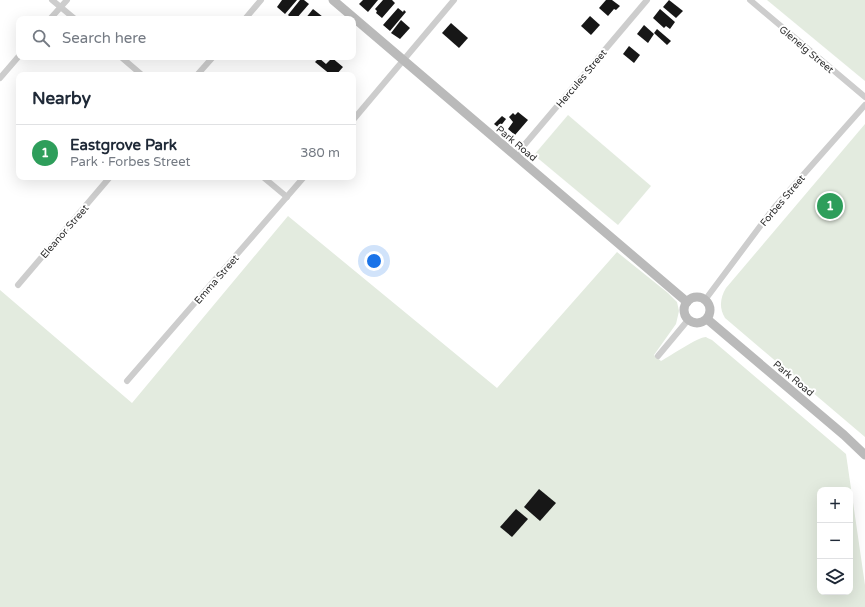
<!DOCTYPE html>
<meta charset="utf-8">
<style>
:root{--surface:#fff;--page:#f6f6f7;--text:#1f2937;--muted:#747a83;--line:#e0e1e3;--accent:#d45444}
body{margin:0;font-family:"Varela Round",sans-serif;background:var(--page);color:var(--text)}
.controls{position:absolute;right:12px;bottom:12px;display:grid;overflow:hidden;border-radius:8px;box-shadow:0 4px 16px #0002}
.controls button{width:36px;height:36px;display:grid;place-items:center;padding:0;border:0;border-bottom:1px solid var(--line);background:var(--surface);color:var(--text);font:20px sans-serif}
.you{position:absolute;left:374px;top:261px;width:14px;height:14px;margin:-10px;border:3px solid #fff;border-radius:50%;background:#1a73e8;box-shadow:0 0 0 6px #1a73e833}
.badge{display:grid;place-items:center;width:26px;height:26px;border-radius:50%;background:var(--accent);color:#fff;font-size:13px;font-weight:700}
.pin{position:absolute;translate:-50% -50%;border:2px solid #fff;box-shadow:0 1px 4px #0006}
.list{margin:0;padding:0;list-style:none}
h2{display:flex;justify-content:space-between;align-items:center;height:52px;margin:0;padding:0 16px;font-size:17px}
h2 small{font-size:13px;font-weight:400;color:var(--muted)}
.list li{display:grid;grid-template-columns:26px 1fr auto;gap:12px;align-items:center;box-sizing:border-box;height:56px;padding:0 16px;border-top:1px solid var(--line)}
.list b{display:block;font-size:15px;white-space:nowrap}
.list p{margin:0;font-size:13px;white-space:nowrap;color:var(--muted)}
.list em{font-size:13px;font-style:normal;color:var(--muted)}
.icon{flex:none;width:22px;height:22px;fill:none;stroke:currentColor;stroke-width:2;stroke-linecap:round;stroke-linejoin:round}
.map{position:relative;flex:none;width:865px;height:607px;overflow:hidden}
.search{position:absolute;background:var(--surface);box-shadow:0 4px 16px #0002;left:16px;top:16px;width:340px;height:44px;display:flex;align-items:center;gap:10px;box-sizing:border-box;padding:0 14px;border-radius:8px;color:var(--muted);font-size:15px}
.panel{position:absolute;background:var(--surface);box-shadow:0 4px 16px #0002;left:16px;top:72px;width:340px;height:108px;border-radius:8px}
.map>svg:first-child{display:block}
.green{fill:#e3ebdf;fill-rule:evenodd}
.building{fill:#171717}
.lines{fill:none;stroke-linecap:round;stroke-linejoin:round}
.street{stroke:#cdcdcd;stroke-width:6}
.secondary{stroke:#bababa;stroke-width:9}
.labels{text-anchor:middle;stroke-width:4;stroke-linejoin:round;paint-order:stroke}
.street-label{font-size:10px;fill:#303030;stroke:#fff}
</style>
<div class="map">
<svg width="865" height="607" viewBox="0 0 865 607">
<rect width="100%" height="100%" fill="#fff"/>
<g class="green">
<path d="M767,0h98v81z"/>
<path d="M568,115l83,71 -33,39 -84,-70z"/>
<path d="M865,124v313l-140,-119c-6,-10 -5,-20 1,-30z"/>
<path d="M288,216l209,172 120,-136 51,41 9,9 2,9 -3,13 -22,31 7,6c9,-5 37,-24 45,-24 1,1 4,2 6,3l134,114 19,131v22h-865v-317l132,113zM820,490h30v102h-30z"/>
</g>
<g class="building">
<path d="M282,0h15l-12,14 -8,-7z"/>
<path d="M300,0h4l5,4 -13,15h-4l-4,-4z"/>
<path d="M363,0h15l-10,12 -9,-8z"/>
<path d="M383,0h9l3,3 -13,15 -6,-5 1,-2 -2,-2z"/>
<path d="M606,0h6l8,6 -4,4 -2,-1 -6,7 -9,-8z"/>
<path d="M669,0l14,11 -7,7 -13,-11z"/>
<path d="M398,8l5,4 1,-2 2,2 -16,19 -7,-6z"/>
<path d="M313,9l10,8 -2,2h-16z"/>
<path d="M660,9l15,13 -5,7 -4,-3 -2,2 -11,-10z"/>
<path d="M590,16l10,9 -9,10 -10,-9z"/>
<path d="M401,20l9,8 -10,11 -9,-6z"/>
<path d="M451,23l17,15 -9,10 -17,-15z"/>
<path d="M644,25l10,9 -6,9 -11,-9z"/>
<path d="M657,29l14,12 -4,4 -13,-12z"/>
<path d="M629,46l11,9 -6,8 -11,-9z"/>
<path d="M326,57h5l12,10 -7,8h-5l-16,-13 4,-4 7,6 4,-4z"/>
<path d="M518,112l10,8 -13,15 -7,-6 5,-7 -4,-5 4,-4 2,2z"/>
<path d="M502,116l4,3 -7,9 -5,-4z"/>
<path d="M539,489l17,14 -16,18 -16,-14z"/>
<path d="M516,509l12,10 -16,18 -12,-10z"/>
</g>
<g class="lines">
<g class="street">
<path d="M52,0l23,19"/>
<path d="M750,0l115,97"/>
<path d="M50,19l17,-19"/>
<path d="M245,19l16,-19"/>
<path d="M121,57l21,18"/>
<path d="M197,75l16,-18"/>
<path d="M0,78l19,-22"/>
<path d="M353,120l101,-120"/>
<path d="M515,156l132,-156"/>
<path d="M263,177l24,20"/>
<path d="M18,285l92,-108"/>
<path d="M705,300l68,-91 92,-104"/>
<path d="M658,356l30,-36"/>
<path d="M127,381l177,-204"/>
</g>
<g class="secondary">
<path d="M333,0l354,302"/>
<circle cx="697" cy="310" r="13"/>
<path d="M707,319l137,116 21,20"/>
</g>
</g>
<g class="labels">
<g class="street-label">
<text transform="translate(807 49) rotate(40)" y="4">Glenelg Street</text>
<text transform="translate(581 78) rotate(-50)" y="4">Hercules Street</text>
<text transform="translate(517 143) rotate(40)" y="4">Park Road</text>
<text transform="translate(782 200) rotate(-50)" y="4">Forbes Street</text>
<text transform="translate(64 231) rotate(-49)" y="4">Eleanor Street</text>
<text transform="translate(216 279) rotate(-49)" y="4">Emma Street</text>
<text transform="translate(794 378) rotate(40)" y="4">Park Road</text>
</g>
</g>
</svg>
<div class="controls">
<button>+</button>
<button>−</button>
<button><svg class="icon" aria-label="layers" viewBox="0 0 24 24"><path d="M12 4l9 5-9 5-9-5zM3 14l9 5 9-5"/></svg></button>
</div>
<div class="you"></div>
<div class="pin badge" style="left:830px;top:206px;background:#2e9e5b">1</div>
<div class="search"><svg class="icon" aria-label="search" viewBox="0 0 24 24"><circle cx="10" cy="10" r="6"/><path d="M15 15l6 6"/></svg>Search here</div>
<section class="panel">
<h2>Nearby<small></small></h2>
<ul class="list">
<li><span class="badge" style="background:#2e9e5b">1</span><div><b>Eastgrove Park</b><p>Park · Forbes Street</p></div><em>380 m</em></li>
</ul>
</section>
</div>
